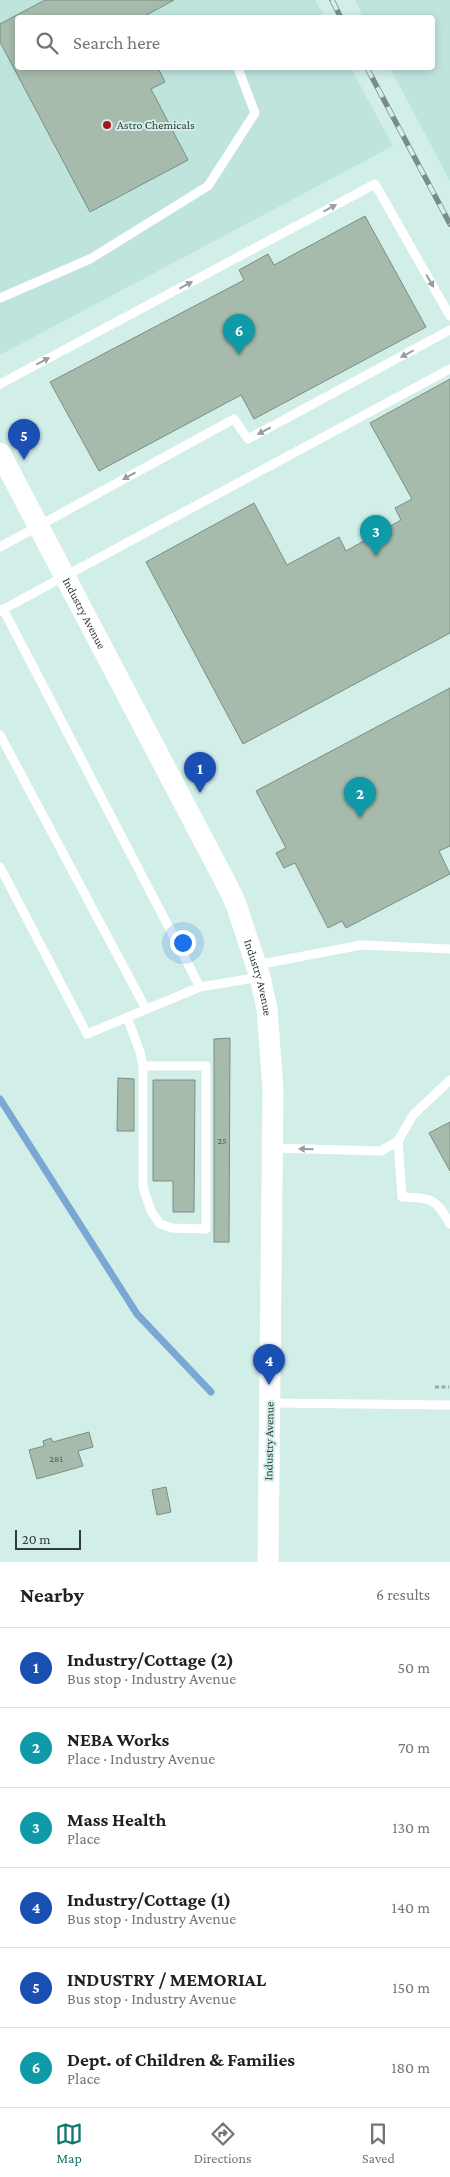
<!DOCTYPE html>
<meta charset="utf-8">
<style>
:root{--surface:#fff;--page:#f6f6f6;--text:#202124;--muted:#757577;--line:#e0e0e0;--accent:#0f766e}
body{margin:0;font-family:"Crimson Pro",serif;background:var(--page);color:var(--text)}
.scale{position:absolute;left:15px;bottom:12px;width:66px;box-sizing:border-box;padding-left:5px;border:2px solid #313c3a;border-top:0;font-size:14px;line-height:18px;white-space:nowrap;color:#313c3a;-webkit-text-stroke:4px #d2eee9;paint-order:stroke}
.you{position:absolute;left:182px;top:942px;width:18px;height:18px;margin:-12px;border:4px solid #fff;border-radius:50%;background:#1a73e8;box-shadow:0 0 0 8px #1a73e833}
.badge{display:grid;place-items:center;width:32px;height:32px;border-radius:50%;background:var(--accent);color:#fff;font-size:16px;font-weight:700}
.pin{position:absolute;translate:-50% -41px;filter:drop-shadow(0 1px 2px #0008)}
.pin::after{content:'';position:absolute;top:26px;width:18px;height:15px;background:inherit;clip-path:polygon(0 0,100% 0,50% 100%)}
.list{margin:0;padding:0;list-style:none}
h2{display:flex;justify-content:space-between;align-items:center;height:65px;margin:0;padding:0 20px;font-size:21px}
h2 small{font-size:16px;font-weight:400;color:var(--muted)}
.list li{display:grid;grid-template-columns:32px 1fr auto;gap:15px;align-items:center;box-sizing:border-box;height:80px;padding:0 20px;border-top:1px solid var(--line)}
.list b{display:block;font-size:19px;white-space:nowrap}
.list p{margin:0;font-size:16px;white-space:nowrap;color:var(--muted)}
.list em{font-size:16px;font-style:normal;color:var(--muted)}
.icon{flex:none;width:28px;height:28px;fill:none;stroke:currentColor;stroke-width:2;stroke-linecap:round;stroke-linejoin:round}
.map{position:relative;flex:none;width:450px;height:1562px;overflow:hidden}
.search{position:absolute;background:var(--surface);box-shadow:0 2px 8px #0003;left:15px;right:15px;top:15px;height:55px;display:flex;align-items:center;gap:12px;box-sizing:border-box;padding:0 18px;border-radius:5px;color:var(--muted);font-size:19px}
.sheet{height:545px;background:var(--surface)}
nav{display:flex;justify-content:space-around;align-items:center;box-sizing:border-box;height:70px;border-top:1px solid var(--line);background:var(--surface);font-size:14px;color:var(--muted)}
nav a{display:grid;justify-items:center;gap:2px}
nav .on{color:var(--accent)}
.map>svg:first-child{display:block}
.built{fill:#bfe4de}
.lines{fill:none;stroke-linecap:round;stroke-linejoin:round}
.stream{stroke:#7ba8d3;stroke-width:7}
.building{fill:#a7bbac;stroke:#7b8e80}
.path{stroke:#96aca8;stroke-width:3;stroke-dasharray:4 2.5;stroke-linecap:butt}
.service{stroke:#fff;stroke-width:9}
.tertiary{stroke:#fff;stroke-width:21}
.rail-casing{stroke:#7a8c89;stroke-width:5.5}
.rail{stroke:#d2eee9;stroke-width:4;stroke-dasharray:11;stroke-linecap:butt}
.oneway{fill:#989e9c}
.poi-dot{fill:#a9141d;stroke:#d2eee9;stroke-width:2}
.labels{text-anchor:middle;stroke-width:4;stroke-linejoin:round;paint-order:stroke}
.number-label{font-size:10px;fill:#4e5c56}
.poi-label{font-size:12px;fill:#313c3a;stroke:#d2eee9;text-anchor:start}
.street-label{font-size:12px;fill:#313c3a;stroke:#d2eee9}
</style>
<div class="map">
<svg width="450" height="1562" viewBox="0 0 450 1562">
<rect width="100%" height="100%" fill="#d2eee9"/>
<g class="built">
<path d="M0,0h315l10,17 -307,1v50h333l42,78 -393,209z"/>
<path d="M355,0h95v181l-60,-113h42v-50l-68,-1z"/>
</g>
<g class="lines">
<path class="stream" d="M0,1099l137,215 74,78"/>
</g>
<g class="building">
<path d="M45,0h129l-33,18h-123v50h140l7,14 -14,7 37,71 -98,52 -90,-170v-18z"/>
<path d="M365,216l61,111 -172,92 -13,-24 -142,76 -49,-89 194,-102 -5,-10 29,-16 6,11z"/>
<path d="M450,379v254l-207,111 -97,-182 108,-59 33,62 52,-28 7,14 55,-31 -6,-12 17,-9 -42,-76z"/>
<path d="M450,688v158l-11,5 11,23 -104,54 -4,-7 -14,7 -33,-65 -11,5 -8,-15 10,-5 -30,-57z"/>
<path d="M230,1038l-1,204h-15v-203z"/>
<path d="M118,1078l16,1v52h-17z"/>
<path d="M153,1080h42l-1,132h-21v-31h-20z"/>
<path d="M450,1122v49l-21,-38z"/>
<path d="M89,1432l4,15 -15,4 5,15 -46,13 -8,-29 15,-4 -1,-5 8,-3 2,4z"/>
<path d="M166,1487l5,25 -14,3 -5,-25z"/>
</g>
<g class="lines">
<path class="path" d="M435,1387h14"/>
<g class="service">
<path d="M0,298l90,-39 118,-73 47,-73 -17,-45"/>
<path d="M0,384l375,-200 75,132"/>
<path d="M0,547l234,-128 14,20 202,-109"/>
<path d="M3,609l197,378"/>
<path d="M0,611l450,-242"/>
<path d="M0,735l146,274"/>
<path d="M0,867l87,167 113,-47 60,-10"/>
<path d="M257,965l104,-20 89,4"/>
<path d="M127,1017l13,35 3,14v121l8,24 9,13 12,4 34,1v-163h-63"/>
<path d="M398,1141l4,56c29,1 34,1 48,27"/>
<path d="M272,1148l109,3 17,-10 15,-26 37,-35"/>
<path d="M270,1403l180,2"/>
</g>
<path class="tertiary" id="s1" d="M0,453l228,434 8,17 24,73 7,32 6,80 -5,473"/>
<g class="rail-casing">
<g id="rail">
<path d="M332,0l9,18"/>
<path d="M367,68l83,156"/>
</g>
</g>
<use href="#rail" class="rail"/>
</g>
<defs><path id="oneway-solid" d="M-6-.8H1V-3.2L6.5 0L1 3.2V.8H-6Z" transform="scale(1.25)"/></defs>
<g class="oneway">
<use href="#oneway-solid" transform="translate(330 208) rotate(-28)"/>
<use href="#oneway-solid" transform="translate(430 281) rotate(60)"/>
<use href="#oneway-solid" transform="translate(186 285) rotate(-28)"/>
<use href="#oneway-solid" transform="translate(407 354) rotate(152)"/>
<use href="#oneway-solid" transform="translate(43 361) rotate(-28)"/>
<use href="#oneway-solid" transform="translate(264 431) rotate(152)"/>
<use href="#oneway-solid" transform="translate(129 476) rotate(151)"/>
<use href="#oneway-solid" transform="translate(306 1149) rotate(-179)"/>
</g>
<circle class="poi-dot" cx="107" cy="125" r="5"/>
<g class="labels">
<g class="number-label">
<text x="222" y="1144">25</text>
<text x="56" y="1462">281</text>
</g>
<g class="poi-label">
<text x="117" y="129">Astro Chemicals</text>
</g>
<g class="street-label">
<text dy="4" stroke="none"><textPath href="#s1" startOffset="181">Industry Avenue</textPath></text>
<text dy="4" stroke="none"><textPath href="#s1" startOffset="586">Industry Avenue</textPath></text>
<text transform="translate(269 1441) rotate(-89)" y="4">Industry Avenue</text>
</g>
</g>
</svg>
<div class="scale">20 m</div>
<div class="you"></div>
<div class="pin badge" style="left:200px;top:793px;background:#1a4fb4">1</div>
<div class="pin badge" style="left:360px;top:818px;background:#0f9aa8">2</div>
<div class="pin badge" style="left:376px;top:556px;background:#0f9aa8">3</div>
<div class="pin badge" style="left:269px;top:1385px;background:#1a4fb4">4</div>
<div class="pin badge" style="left:24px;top:460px;background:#1a4fb4">5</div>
<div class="pin badge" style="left:239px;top:355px;background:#0f9aa8">6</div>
<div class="search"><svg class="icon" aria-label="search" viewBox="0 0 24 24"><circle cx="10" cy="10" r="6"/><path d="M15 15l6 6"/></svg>Search here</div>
</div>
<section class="sheet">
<h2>Nearby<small>6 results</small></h2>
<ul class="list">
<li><span class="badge" style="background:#1a4fb4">1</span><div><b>Industry/Cottage (2)</b><p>Bus stop · Industry Avenue</p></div><em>50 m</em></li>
<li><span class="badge" style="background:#0f9aa8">2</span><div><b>NEBA Works</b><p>Place · Industry Avenue</p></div><em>70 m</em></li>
<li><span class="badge" style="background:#0f9aa8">3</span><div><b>Mass Health</b><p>Place</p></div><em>130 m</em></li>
<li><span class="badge" style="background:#1a4fb4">4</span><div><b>Industry/Cottage (1)</b><p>Bus stop · Industry Avenue</p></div><em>140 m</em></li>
<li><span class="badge" style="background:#1a4fb4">5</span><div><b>INDUSTRY / MEMORIAL</b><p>Bus stop · Industry Avenue</p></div><em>150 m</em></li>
<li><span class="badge" style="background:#0f9aa8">6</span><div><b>Dept. of Children &amp; Families</b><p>Place</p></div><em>180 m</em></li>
</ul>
</section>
<nav>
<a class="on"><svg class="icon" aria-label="map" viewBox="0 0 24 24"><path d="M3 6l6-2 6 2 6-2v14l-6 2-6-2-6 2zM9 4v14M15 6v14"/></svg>Map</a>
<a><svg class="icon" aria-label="directions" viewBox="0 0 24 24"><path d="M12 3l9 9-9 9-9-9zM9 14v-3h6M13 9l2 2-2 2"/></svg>Directions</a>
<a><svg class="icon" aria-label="saved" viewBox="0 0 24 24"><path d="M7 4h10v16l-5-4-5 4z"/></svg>Saved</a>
</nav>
